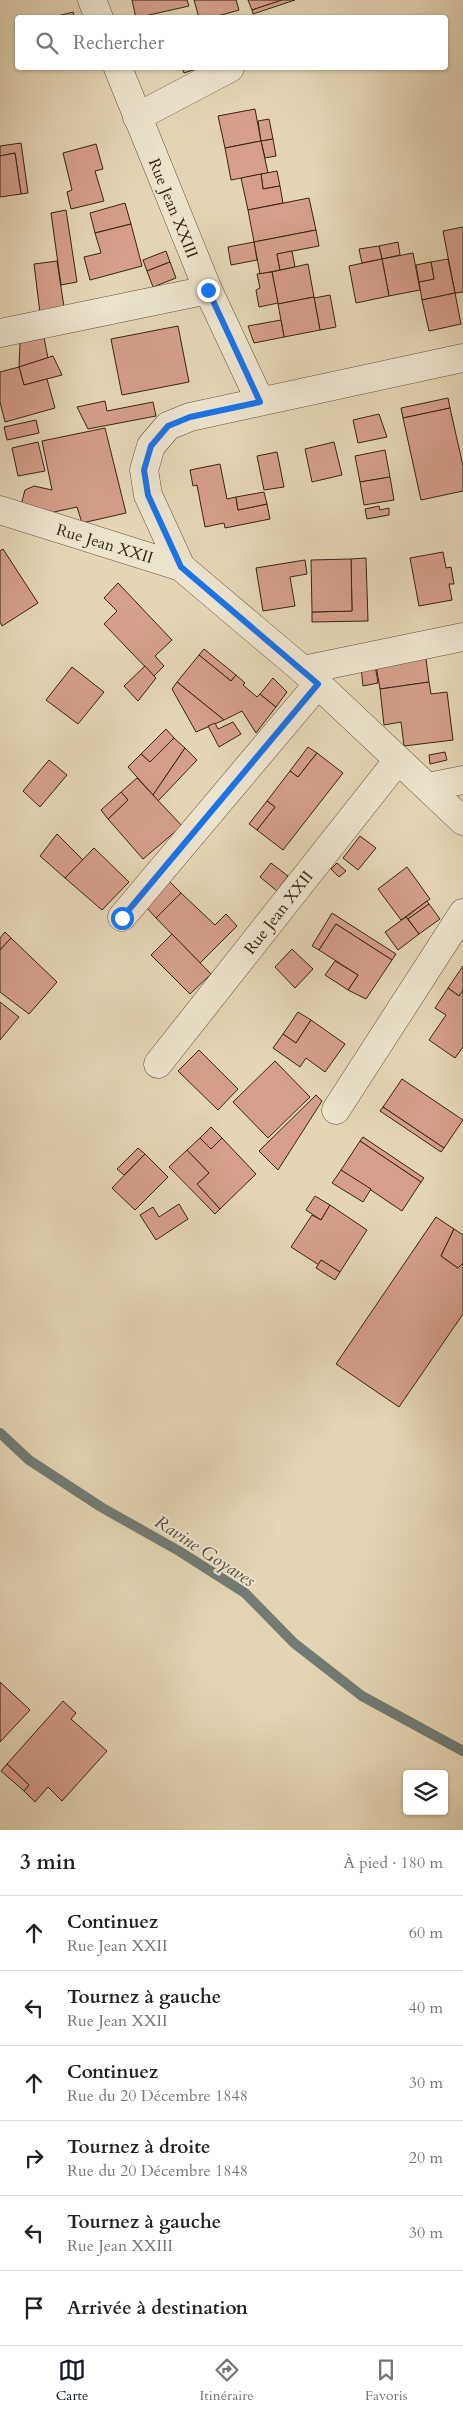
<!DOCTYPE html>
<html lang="fr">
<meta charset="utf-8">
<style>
:root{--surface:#fff;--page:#f2f2f2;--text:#202124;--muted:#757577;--line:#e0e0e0;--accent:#111827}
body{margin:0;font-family:Cardo,serif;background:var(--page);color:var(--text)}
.controls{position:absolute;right:15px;bottom:15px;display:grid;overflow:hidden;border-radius:5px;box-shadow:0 1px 4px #0004}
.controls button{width:45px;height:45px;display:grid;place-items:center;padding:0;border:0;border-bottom:1px solid var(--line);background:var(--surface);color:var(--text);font:25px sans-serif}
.stop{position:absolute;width:15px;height:15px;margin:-11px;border:4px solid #1a73e8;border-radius:50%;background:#fff}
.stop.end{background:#1a73e8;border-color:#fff;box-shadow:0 1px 5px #0008}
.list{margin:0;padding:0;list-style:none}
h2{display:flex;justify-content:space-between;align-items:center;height:65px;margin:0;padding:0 20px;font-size:21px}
h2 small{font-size:16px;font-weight:400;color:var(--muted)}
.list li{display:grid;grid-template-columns:32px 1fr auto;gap:15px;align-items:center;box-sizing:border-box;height:75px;padding:0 20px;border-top:1px solid var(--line)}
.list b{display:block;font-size:19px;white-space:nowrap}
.list p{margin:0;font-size:16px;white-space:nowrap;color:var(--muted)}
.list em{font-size:16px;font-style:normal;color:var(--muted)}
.icon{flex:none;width:28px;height:28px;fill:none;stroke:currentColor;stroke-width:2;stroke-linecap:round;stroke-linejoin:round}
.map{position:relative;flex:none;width:463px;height:1830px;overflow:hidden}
.search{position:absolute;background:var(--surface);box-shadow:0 1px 4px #0004;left:15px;right:15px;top:15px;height:55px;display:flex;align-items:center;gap:12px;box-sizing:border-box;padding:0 18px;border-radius:5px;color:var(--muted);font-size:19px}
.sheet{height:515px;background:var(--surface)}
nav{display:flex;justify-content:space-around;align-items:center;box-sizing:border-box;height:70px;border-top:1px solid var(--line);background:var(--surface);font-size:14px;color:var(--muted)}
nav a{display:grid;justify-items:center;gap:2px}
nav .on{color:var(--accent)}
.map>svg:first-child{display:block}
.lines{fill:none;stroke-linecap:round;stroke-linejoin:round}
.stream{stroke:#727c75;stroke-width:10}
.building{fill:#d59f89;stroke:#392314}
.minor-casing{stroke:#64503c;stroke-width:29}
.minor{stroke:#ede4ce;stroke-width:28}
.route{stroke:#1a73e8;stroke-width:6}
.labels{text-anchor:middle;stroke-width:4;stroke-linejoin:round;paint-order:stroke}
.street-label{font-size:16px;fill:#392314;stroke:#ede4ce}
.water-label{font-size:18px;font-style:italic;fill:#51483c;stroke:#ede4ce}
</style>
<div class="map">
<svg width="463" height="1830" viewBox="0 0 463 1830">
<rect width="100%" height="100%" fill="#e4d6b4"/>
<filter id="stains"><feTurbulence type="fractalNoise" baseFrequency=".004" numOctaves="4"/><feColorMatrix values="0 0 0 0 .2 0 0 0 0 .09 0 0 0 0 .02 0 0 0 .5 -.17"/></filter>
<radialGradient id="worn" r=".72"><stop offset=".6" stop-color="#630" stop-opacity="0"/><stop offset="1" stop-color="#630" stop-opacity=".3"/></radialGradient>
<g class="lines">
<path class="stream" d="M0,1433l29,27 72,47 78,44 66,42 49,50 68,53 101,55"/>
</g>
<g class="building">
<path d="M132,0h55l2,6 -53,12z"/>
<path d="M194,0h42l3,10 -28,8h-12z"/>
<path d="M248,0h34l-30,10z"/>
<path d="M282,0h13l-42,14 -1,-4z"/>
<path d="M73,12l2,6h-25z"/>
<path d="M182,68h17l-15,5z"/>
<path d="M255,109l6,32 -36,7 -7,-32z"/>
<path d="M269,119l4,20 -12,2 -3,-20z"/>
<path d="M273,139l3,17 -11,2 -4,-17z"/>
<path d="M261,141l7,32 -37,7 -6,-32z"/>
<path d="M21,143l7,50 -7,1 -6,-41 -15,3v-10z"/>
<path d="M96,144l7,25 -8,2 9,30 -33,8 -4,-17 5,-2 -9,-37z"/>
<path d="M15,153l6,41 -21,3v-41z"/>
<path d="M277,171l3,15 -17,3 -2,-15z"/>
<path d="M261,174l2,15 17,-3 3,17 -35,7 -7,-32z"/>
<path d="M309,198l7,32 -62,12 -6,-32z"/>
<path d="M125,203l6,21 -36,9 -5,-20z"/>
<path d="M66,210l11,72 -16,3 -10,-72z"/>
<path d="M131,224l11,42 -52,14 -6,-23 17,-4 -6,-20z"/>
<path d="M463,227v65l-8,1 -12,-62z"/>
<path d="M316,230l3,16 -42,8 3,16 -20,4 -6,-32z"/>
<path d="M254,242l3,18 -26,5 -3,-18z"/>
<path d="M398,242l2,13 -18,4 -3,-13z"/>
<path d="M379,246l3,13 -20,4 -3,-14z"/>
<path d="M166,251l4,11 -23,9 -4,-11z"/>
<path d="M292,251l3,16 -15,3 -3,-16z"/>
<path d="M413,253l7,37 -31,6 -7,-37z"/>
<path d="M382,259l7,37 -33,7 -7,-37z"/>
<path d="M448,259l7,34 -33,7 -3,-18 15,-3 -3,-17z"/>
<path d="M57,261l7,46 -24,6 -6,-49z"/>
<path d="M170,262l6,16 -23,9 -6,-16z"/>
<path d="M431,262l3,17 -15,3 -3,-17z"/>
<path d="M308,264l6,33 -36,7 -6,-32z"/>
<path d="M272,272l6,31 -19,4 -3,-17 4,-2 -3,-14z"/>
<path d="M455,293l6,31 -32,7 -7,-31z"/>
<path d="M330,295l6,32 -16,3 -6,-32z"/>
<path d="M314,297l6,33 -36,7 -6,-33z"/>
<path d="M281,320l3,17 -30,6 -6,-17z"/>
<path d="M178,326l11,56 -67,13 -11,-56z"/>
<path d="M44,338l4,20 -29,9 1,-24z"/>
<path d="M53,356l9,19 -38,10 -5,-18z"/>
<path d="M19,367l5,18 23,-6 8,29 -50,14 -5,-20v-30z"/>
<path d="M448,398l2,10 -47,10 -2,-10z"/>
<path d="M105,401l2,10 46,-9 3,14 -68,13 -11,-22z"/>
<path d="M450,408l13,58v25l-42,9 -18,-82z"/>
<path d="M379,414l8,23 -29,6 -5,-23z"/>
<path d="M36,420l3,13 -32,7 -3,-13z"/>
<path d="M105,428l21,85 -44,10 -5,-16 -23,5 1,5 -34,-12 4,-15 9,-4 18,4 -10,-49z"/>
<path d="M38,442l7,29 -27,5 -6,-28z"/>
<path d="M334,442l8,33 -30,7 -7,-33z"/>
<path d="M385,450l5,27 -30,5 -5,-26z"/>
<path d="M277,452l7,35 -20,3 -7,-34z"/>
<path d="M220,464l7,35 9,-2 2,13 29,-6 3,15 -45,9 -1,-5 -19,4 -8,-42 -4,1 -3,-16z"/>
<path d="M390,477l4,23 -30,5 -4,-23z"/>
<path d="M264,492l3,12 -29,6 -2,-13z"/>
<path d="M379,506l1,4 9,-2v7l-22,4 -2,-10z"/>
<path d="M3,549l35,54 -36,23 -2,-4v-71z"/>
<path d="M443,552l3,16 5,-1 3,17h-5l3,16 -33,6 -9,-48z"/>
<path d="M366,558l2,63 -56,1v-10l40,-1 -1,-52z"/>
<path d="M351,559l1,52 -40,1 -1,-52z"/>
<path d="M305,560l2,14 -17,3 5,29 -32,5 -7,-43z"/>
<path d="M118,583l54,57 -17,16 9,10 -10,10 -50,-52 13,-13 -13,-13z"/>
<path d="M204,649l32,26 -5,6 -32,-26z"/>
<path d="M425,651l4,31 -49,7 -5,-30z"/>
<path d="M199,655l32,26 5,-6 9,8 -2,2 14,12 3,-3 16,13 -20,26 -14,-22 -18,9 -47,-38z"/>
<path d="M375,665l3,18 -15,3 -2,-19z"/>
<path d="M145,666l11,12 -18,23 -14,-15z"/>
<path d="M72,667l32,25 -26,32 -32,-24z"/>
<path d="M273,678l14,14 -11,15 -16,-13z"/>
<path d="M177,682l47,38 -28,12 -24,-43z"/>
<path d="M429,682l2,12 16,-2 6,48 -49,6 -3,-24 -17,3 -4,-36z"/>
<path d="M233,722l8,12 -22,13 -11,-21 7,-3 3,6z"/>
<path d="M166,729l8,9 -24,24 -9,-8z"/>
<path d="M174,738l11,10 -32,47 -25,-28 13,-13 9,8z"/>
<path d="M308,747l9,6 -19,24 -8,-6z"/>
<path d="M185,748l12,12 -39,41 -5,-6z"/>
<path d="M445,752l2,8 -17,4 -1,-9z"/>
<path d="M317,753l26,20 -60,77 -26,-20 18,-23 -8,-6 23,-30 8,6z"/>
<path d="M49,760l18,15 -27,32 -17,-16z"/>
<path d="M137,778l45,48 -39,33 -35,-40 20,-19 -7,-8z"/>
<path d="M121,792l7,8 -20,19 -7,-9z"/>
<path d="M267,801l8,6 -18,23 -8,-6z"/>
<path d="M57,834l26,26 -18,18 -25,-22z"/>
<path d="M360,836l16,12 -18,22 -15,-12z"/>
<path d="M94,848l35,34 -27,28 -37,-32z"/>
<path d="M271,863l17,13 -11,15 -17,-14z"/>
<path d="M337,863l9,8 -7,6 -8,-8z"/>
<path d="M407,867l23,32 -29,21 -23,-31z"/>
<path d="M168,880l13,13 -25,25 -9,-10z"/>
<path d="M181,893l34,32 11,-11 11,12 -37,37 -44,-45z"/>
<path d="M427,901l2,3 -21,15 -2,-2z"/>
<path d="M429,904l11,15 -21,15 -11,-15z"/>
<path d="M332,913l64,41 -4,6 -56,-36 -17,26 -7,-4z"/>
<path d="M406,917l13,17 -21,16 -13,-18z"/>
<path d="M336,924l56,36 -26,39 -18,-9 10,-15 -39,-25z"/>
<path d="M5,932l6,6 -11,12v-12z"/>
<path d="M172,934l39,40 -21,20 -39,-39z"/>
<path d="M11,938l46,44 -28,32 -29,-22v-42z"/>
<path d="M292,949l21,20 -18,19 -20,-21z"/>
<path d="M335,961l23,14 -10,15 -23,-15z"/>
<path d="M463,966v24l-4,6 -11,-8z"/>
<path d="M448,988l11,8 4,-6v57l-8,11 -26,-18 17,-25 -11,-7z"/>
<path d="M0,1002l19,15 -19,23z"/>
<path d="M298,1012l13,8 -15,23 -13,-9z"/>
<path d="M311,1020l34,24 -20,28 -19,-14 -6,9 -27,-19 10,-14 13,9z"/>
<path d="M199,1050l39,39 -20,21 -40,-39z"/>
<path d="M275,1061l35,36 -42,41 -35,-36z"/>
<path d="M402,1079l61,41 -19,28 -61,-41z"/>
<path d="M316,1095l6,6 -44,69 -19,-19z"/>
<path d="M383,1107l61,41 -3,4 -61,-41z"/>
<path d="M211,1127l11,11 -11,11 -11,-11z"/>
<path d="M363,1137l61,41 -3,4 -61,-41z"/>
<path d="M200,1138l11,11 11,-11 34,36 -36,35 -23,-25 12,-11 -22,-23z"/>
<path d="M360,1141l61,41 -19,29 -61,-41z"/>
<path d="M138,1148l7,6 -21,21 -7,-6z"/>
<path d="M187,1150l22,23 -12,11 23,25 -5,5 -46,-47z"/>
<path d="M145,1154l23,23 -33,33 -23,-22z"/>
<path d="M341,1170l30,19 -8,13 -31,-19z"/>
<path d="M315,1196l15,9 -9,15 -15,-10z"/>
<path d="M179,1204l9,15 -32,21 -16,-25 13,-8 6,10z"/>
<path d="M330,1205l37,25 -27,42 -19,-12 -2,5 -28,-18 21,-32 9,5z"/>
<path d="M436,1217l18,12 -13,27 17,12 5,-5v51l-64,93 -63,-43z"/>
<path d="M454,1229l9,6v28l-5,5 -17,-12z"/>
<path d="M321,1260l19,12 -5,8 -19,-12z"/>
<path d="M0,1682l30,28 -30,32z"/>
<path d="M63,1701l13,12 -5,6 36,32 -45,50 -14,-14 -13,15 -11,-11 5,-6 -22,-21z"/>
<path d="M7,1764l22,21 -5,6 -23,-20z"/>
</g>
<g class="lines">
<g class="minor-casing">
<g id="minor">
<path d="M92,0l7,18"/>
<path d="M118,68l90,222 52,111"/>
<path d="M137,117l93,-49"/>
<path d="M0,333l208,-43"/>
<path d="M0,510l181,57 122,103 160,151"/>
<path d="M181,567l-33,-72 -4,-25 7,-24 17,-20 22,-9 273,-59"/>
<path d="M303,670l160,-33"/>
<path d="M428,787l35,-7"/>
<path d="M122,917l196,-233"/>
<path d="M158,1064l240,-304"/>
<path d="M336,1110l127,-197"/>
</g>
</g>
<use href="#minor" class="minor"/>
</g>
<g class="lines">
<path class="route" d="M122,918l196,-234 -137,-117 -33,-72 -4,-25 7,-24 17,-20 22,-9 70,-15 -52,-112"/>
</g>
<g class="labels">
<g class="street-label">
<text transform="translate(174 208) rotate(68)" y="6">Rue Jean XXIII</text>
<text transform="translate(105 543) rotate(17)" y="6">Rue Jean XXII</text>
<text transform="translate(278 912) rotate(-52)" y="6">Rue Jean XXII</text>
</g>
<g class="water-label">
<text transform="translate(205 1551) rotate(33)" y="6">Ravine Goyaves</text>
</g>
</g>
<rect width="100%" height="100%" filter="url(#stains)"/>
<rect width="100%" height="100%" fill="url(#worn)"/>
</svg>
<div class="controls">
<button><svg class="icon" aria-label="layers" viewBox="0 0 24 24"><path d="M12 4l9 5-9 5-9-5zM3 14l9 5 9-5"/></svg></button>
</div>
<div class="stop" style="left:122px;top:918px"></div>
<div class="stop end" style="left:208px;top:290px"></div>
<div class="search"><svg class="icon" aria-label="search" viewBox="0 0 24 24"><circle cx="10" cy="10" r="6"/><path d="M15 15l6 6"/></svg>Rechercher</div>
</div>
<section class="sheet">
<h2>3 min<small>À pied · 180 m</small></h2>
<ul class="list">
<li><svg class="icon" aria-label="ahead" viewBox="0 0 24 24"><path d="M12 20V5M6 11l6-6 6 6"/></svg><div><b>Continuez</b><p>Rue Jean XXII</p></div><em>60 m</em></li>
<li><svg class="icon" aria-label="left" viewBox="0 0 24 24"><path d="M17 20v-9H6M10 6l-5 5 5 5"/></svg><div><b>Tournez à gauche</b><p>Rue Jean XXII</p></div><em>40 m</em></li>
<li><svg class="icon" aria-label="ahead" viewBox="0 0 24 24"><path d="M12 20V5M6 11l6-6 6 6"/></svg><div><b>Continuez</b><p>Rue du 20 Décembre 1848</p></div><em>30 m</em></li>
<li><svg class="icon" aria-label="right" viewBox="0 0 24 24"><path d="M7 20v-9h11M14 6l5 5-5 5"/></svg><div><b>Tournez à droite</b><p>Rue du 20 Décembre 1848</p></div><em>20 m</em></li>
<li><svg class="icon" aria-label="left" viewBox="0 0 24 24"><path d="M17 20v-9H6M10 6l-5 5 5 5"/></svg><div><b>Tournez à gauche</b><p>Rue Jean XXIII</p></div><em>30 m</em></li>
<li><svg class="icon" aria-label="arrive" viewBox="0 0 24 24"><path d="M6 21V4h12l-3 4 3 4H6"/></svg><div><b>Arrivée à destination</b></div></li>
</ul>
</section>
<nav>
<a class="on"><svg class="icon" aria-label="map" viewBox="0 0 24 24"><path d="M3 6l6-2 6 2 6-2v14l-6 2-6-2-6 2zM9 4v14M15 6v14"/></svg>Carte</a>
<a><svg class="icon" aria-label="directions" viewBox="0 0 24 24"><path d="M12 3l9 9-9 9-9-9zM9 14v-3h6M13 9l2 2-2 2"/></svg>Itinéraire</a>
<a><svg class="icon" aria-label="saved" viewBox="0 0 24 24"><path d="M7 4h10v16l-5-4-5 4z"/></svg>Favoris</a>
</nav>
